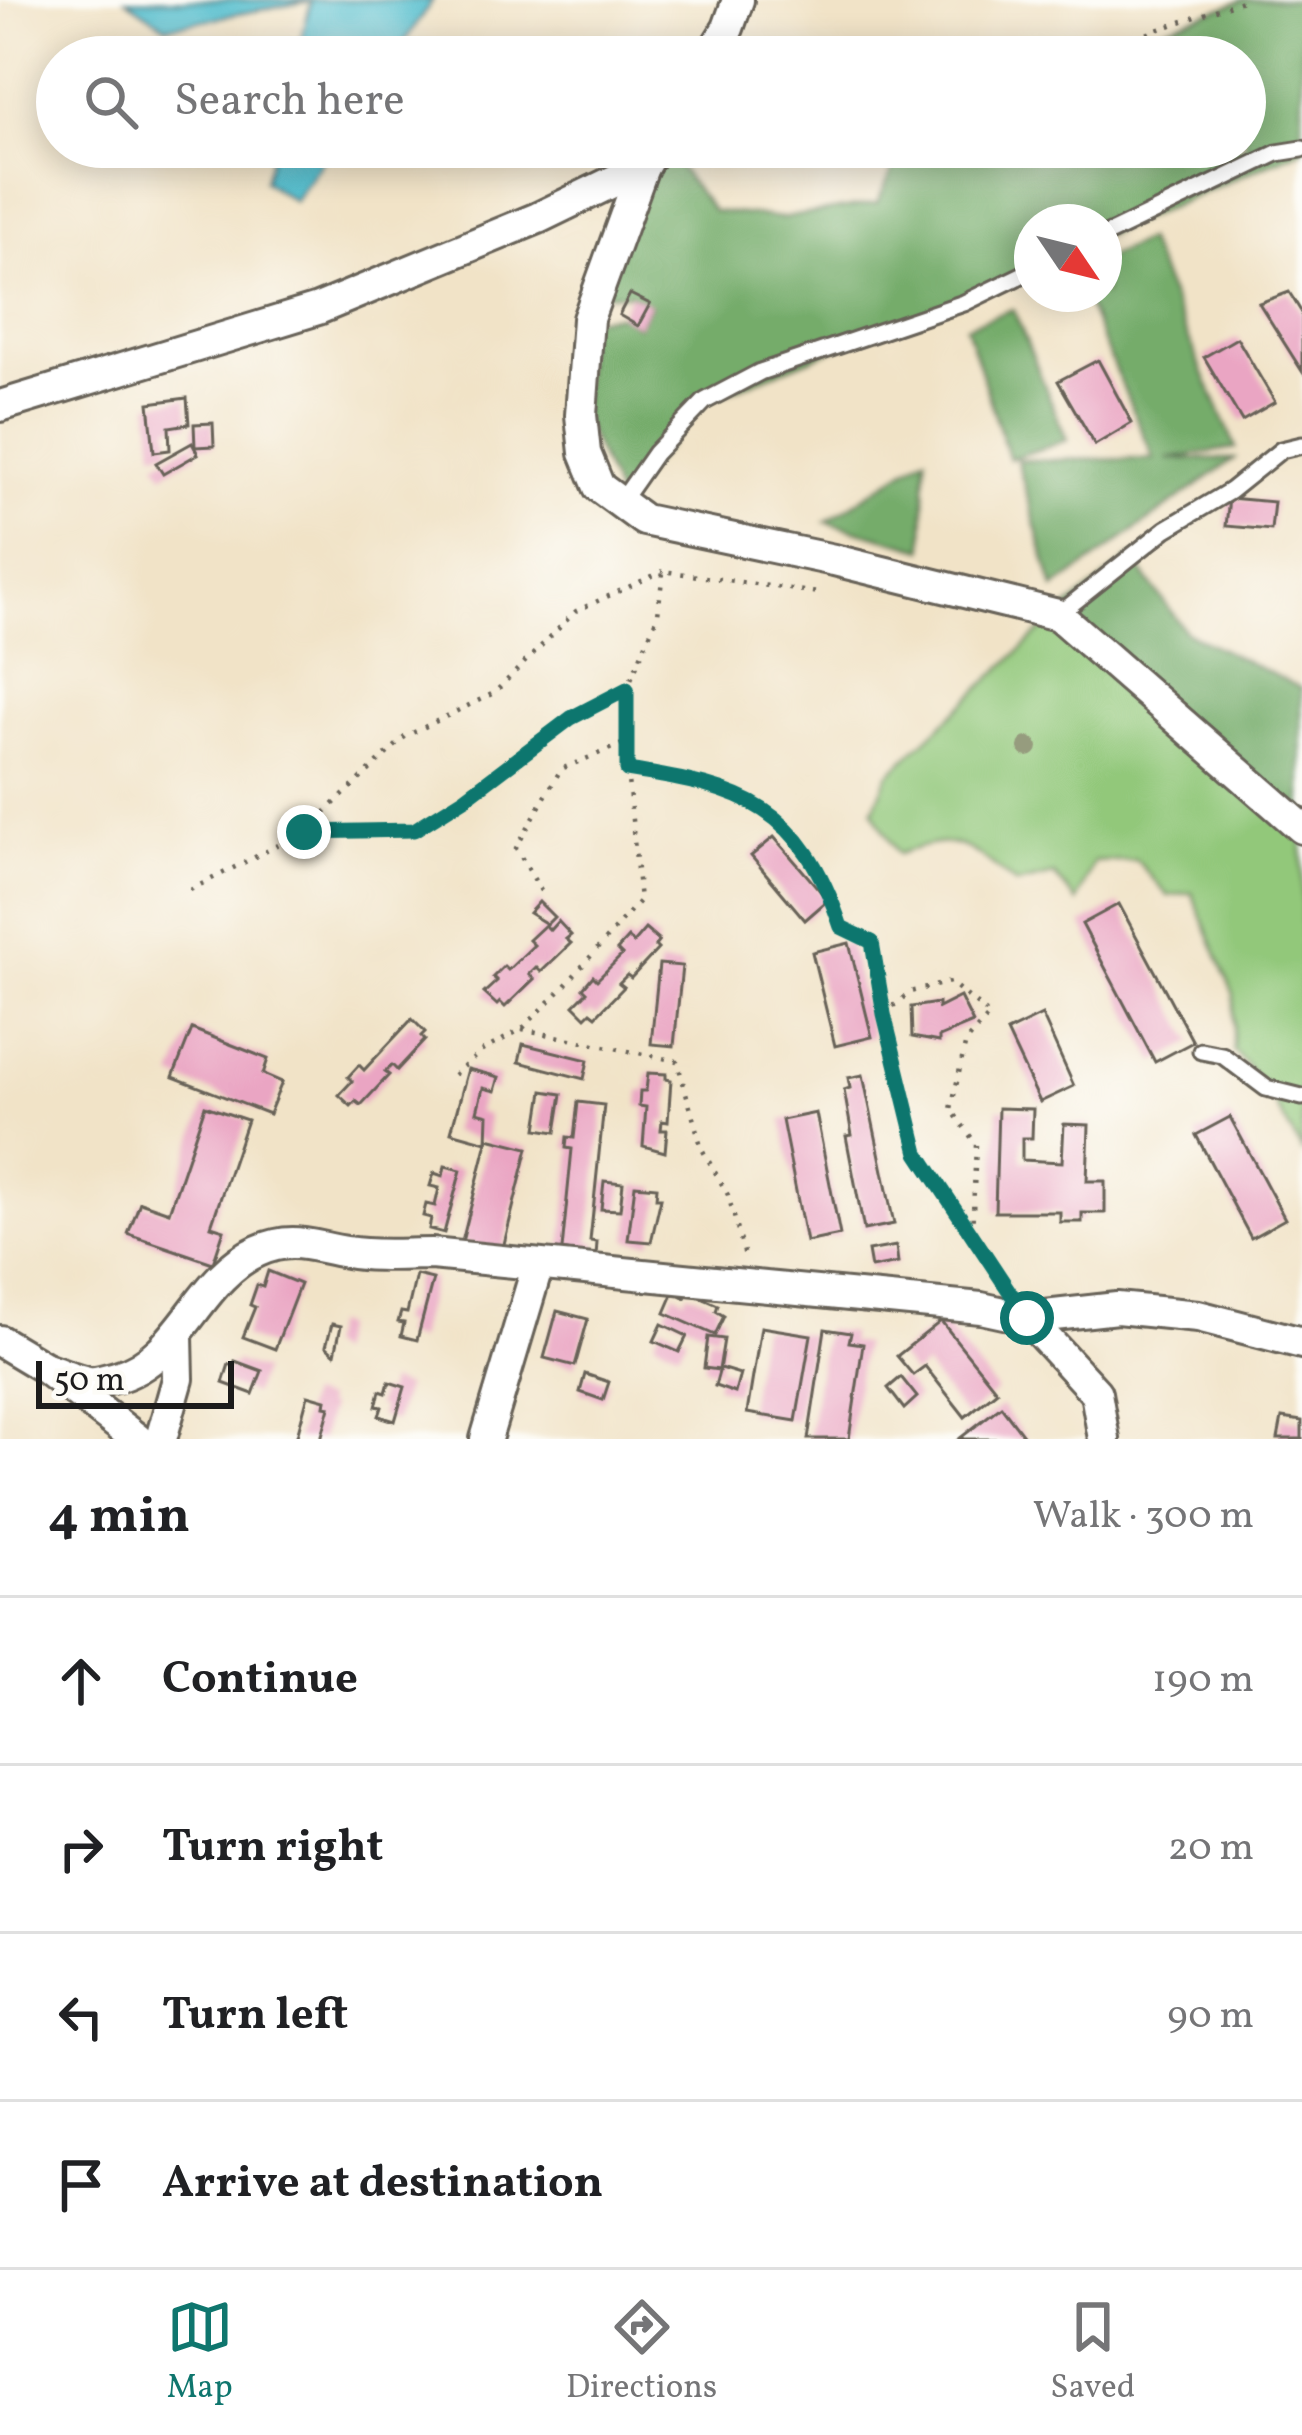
<!DOCTYPE html>
<meta charset="utf-8">
<style>
:root{--surface:#fff;--page:#f6f6f6;--text:#202124;--muted:#757577;--line:#e0e0e0;--accent:#0f766e}
body{margin:0;font-family:Vollkorn,serif;background:var(--page);color:var(--text)}
.compass{position:absolute;left:1014px;top:204px;width:108px;height:108px;border-radius:50%;background:var(--surface);box-shadow:0 6px 30px #0003;rotate:125deg}
.scale{position:absolute;left:36px;bottom:30px;width:198px;box-sizing:border-box;padding-left:12px;border:6px solid #1c1c1c;border-top:0;font-size:33px;line-height:42px;white-space:nowrap;color:#1c1c1c;-webkit-text-stroke:9px #fdfcf7;paint-order:stroke}
.stop{position:absolute;width:36px;height:36px;margin:-27px;border:9px solid #0f766e;border-radius:50%;background:#fff}
.stop.end{background:#0f766e;border-color:#fff;box-shadow:0 3px 12px #0008}
.list{margin:0;padding:0;list-style:none}
h2{display:flex;justify-content:space-between;align-items:center;height:156px;margin:0;padding:0 48px;font-size:51px}
h2 small{font-size:39px;font-weight:400;color:var(--muted)}
.list li{display:grid;grid-template-columns:78px 1fr auto;gap:36px;align-items:center;box-sizing:border-box;height:168px;padding:0 48px;border-top:3px solid var(--line)}
.list b{display:block;font-size:45px;white-space:nowrap}
.list em{font-size:39px;font-style:normal;color:var(--muted)}
.icon{flex:none;width:66px;height:66px;fill:none;stroke:currentColor;stroke-width:2;stroke-linecap:round;stroke-linejoin:round}
.map{position:relative;flex:none;width:1302px;height:1439px;overflow:hidden}
.search{position:absolute;background:var(--surface);box-shadow:0 6px 30px #0003;left:36px;right:36px;top:36px;height:132px;display:flex;align-items:center;gap:30px;box-sizing:border-box;padding:0 42px;border-radius:66px;color:var(--muted);font-size:45px}
.sheet{height:828px;background:var(--surface)}
nav{display:flex;justify-content:space-around;align-items:center;box-sizing:border-box;height:168px;border-top:3px solid var(--line);background:var(--surface);font-size:33px;color:var(--muted)}
nav a{display:grid;justify-items:center;gap:6px}
nav .on{color:var(--accent)}
.map>svg:first-child{display:block}
.green{fill:#92c87a;stroke:#57724b;stroke-width:3}
.forest{fill:#75ac6a;stroke:#486443;stroke-width:3}
.water{fill:#50bccc;stroke:#366c74;stroke-width:3}
.building{fill:#eaa5c3}
.lines{fill:none;stroke-linecap:round;stroke-linejoin:round}
.lane-casing{stroke:#676258;stroke-width:21}
.street-casing{stroke:#676258;stroke-width:36}
.path{stroke:#676258;stroke-width:4.5;stroke-dasharray:3 9;stroke-linecap:butt}
.lane{stroke:#fff;stroke-width:15}
.street{stroke:#fff;stroke-width:30}
.tree{fill:#969c7e}
.route{stroke:#0f766e;stroke-width:15}
</style>
<div class="map">
<svg width="1302" height="1439" viewBox="0 0 1302 1439">
<rect width="100%" height="100%" fill="#fdfcf7"/>
<filter id="ink" filterUnits="userSpaceOnUse"><feTurbulence type="fractalNoise" baseFrequency=".00833" numOctaves="2"/><feDisplacementMap in="SourceGraphic" scale="24" xChannelSelector="R" yChannelSelector="G"/><feConvolveMatrix kernelMatrix="1 2 1 2 8 2 1 2 1" color-interpolation-filters="sRGB"/></filter>
<filter id="wash" filterUnits="userSpaceOnUse"><feTurbulence type="fractalNoise" baseFrequency=".004" numOctaves="4" result="noise"/><feDisplacementMap in="SourceGraphic" scale="48" xChannelSelector="R" yChannelSelector="G"/><feGaussianBlur stdDeviation="2.7" result="paint"/><feColorMatrix in="noise" values="0 0 0 0 0 0 0 0 0 0 0 0 0 0 0 0 0 1.4 0 .05"/><feComposite in="paint" operator="in"/></filter>
<g filter="url(#wash)">
<rect width="100%" height="100%" fill="#f1e3c7"/>
<path class="green" d="M1058,615l244,213v323l-36,-63 -33,-38 1,-55 -42,-102 -24,3 -32,-36 -42,2 -17,40 -23,-27 -38,9c-48,-38 -55,-52 -118,-30l-25,-43 15,-36z"/>
<g class="forest">
<path d="M1245,0h57v149l-198,87v-14h-72v48l-327,131 -85,102 -39,-88 7,-96 31,-4 19,11 12,-21 -20,-11 -33,-1 46,-126 30,-7 40,51 70,7 94,-15 27,-56h341v-90h-166z"/>
<path d="M1146,240l90,208 -69,11h67l-180,130 -37,-129 137,-1 -72,-165h22v-35z"/>
<path d="M1013,309l54,131 -58,19 -43,-133z"/>
<path d="M926,456l-2,93 -98,-27z"/>
<path d="M1131,557l55,75 115,56 1,142 -244,-215z"/>
</g>
<g class="water">
<path d="M126,0h307l-39,57h-97l14,-56 -145,26z"/>
<path d="M273,147h59l-38,54 -30,-20z"/>
</g>
<g id="blocks">
<g class="building">
<path d="M1289,292l13,21v58l-43,-68z"/>
<path d="M630,294l20,10 -12,22 -19,-11z"/>
<path d="M1237,338l38,64 -33,19 -38,-64z"/>
<path d="M1098,360l34,63 -37,22 -37,-64z"/>
<path d="M187,398l2,26 -20,3 1,23 -16,2 -5,-49z"/>
<path d="M213,423l1,23 -19,1 -1,-23z"/>
<path d="M192,443l6,11 -35,20 -7,-11z"/>
<path d="M1229,498l45,4 -3,28 -45,-4z"/>
<path d="M774,837l54,63 -23,20 -54,-64z"/>
<path d="M539,902l15,15 -7,7 -18,-11z"/>
<path d="M1119,904l74,138 -38,20 -73,-138z"/>
<path d="M558,921l13,14 -5,4 5,4 -30,29 -5,-5 -7,7 5,5 -29,28 -5,-5 -3,3 -13,-12 13,-12 -4,-4 11,-11 4,4 26,-25 -5,-5 16,-15 5,5z"/>
<path d="M645,929l14,12 -4,5 3,3 -27,29 -4,-3 -8,8 5,4 -28,29 -5,-4 -5,5 -12,-12 13,-13 -4,-4 10,-12 4,4 25,-25 -5,-5 11,-12 5,5z"/>
<path d="M849,943l23,94 -37,9 -23,-94z"/>
<path d="M659,964l23,2 -8,80 -23,-2z"/>
<path d="M960,997l13,26 -34,14v5l-27,-5 -1,-30 27,-4v5z"/>
<path d="M1042,1015l32,71 -34,16 -33,-70z"/>
<path d="M412,1019l13,13 -4,4 4,4 -28,30 -5,-5 -7,7 4,3 -28,30 -5,-4 -5,5 -12,-11 13,-14 -4,-4 11,-12 5,5z"/>
<path d="M192,1029l76,30 -5,15 19,8 -13,32 -96,-37z"/>
<path d="M523,1044l65,16 -4,19 -65,-17z"/>
<path d="M468,1069l31,8 -4,14 -12,-3 -6,24 11,3 -1,27 -36,-10z"/>
<path d="M648,1073l18,1v5l5,1 -3,42 -6,-1 -1,9h6l-2,22 -22,-6 3,-39 -7,-1 1,-15h6z"/>
<path d="M863,1075l31,149 -30,6 -18,-94 6,-1 -8,-45 6,-2 -2,-10z"/>
<path d="M543,1091l19,3 -6,38 -19,-3z"/>
<path d="M578,1102l26,3 -14,136 7,1 -1,15 -34,-7 10,-101 -6,-1 1,-11 7,1z"/>
<path d="M205,1106l42,14 -36,106 13,4 -11,33 -85,-29 12,-32 29,10z"/>
<path d="M998,1108l35,1 -1,29h-10v22l40,2 2,-38 25,1 -2,56h18v32h-23v9h-22v-10h-65z"/>
<path d="M816,1113l24,122 -34,7 -24,-122z"/>
<path d="M1230,1117l55,102 -34,19 -55,-103z"/>
<path d="M488,1138l40,10 -26,104 -40,-10z"/>
<path d="M445,1166l16,4 -17,63 -15,-4 2,-11 -8,-2 3,-12 9,2 4,-18 -9,-2 4,-13 9,3z"/>
<path d="M604,1181l19,2 -3,27 -19,-1z"/>
<path d="M635,1185l22,2 -1,11h5l-10,44 -23,-2z"/>
<path d="M896,1246l2,17 -27,5 -3,-17z"/>
<path d="M268,1271l32,13 -25,65 -32,-12 12,-30 -5,-2 7,-20 6,2z"/>
<path d="M416,1275l17,4 -16,61 -16,-4 3,-13 -6,-1 3,-10 6,1z"/>
<path d="M674,1292l11,6 3,-6 30,13 -2,6 8,5 -9,19 -50,-22z"/>
<path d="M557,1311l31,8 -13,47 -31,-8z"/>
<path d="M941,1321l56,70 -32,26 -40,-51 -12,9 -16,-19z"/>
<path d="M332,1324l9,2 -6,28 -9,-8z"/>
<path d="M662,1324l25,12 -8,16 -25,-11z"/>
<path d="M761,1327l50,8 -15,86 -49,-8z"/>
<path d="M825,1329l26,4 -2,9 14,2 -14,95h-41z"/>
<path d="M708,1337l16,2 -5,31 -15,-2z"/>
<path d="M235,1361l27,10 -9,23 -30,-11 6,-19 5,2z"/>
<path d="M720,1368l20,6 -5,19 -20,-7z"/>
<path d="M585,1374l24,8 -6,18 -23,-8z"/>
<path d="M901,1377l16,20 -13,12 -16,-21z"/>
<path d="M389,1382l16,5 -10,34 -16,-5 3,-9 -6,-1 4,-15 6,2z"/>
<path d="M308,1395l18,5 -1,6 5,1 -9,32h-25z"/>
<path d="M1001,1406l25,33h-67z"/>
<path d="M1282,1418l20,3v18h-24z"/>
</g>
</g>
</g>
<g filter="url(#ink)">
<use href="#blocks" fill-opacity="0" stroke="#676258" stroke-width="3"/>
<g class="lines">
<g class="lane-casing">
<g id="lane">
<path d="M1104,236l173,-83 25,-4"/>
<path d="M620,503l35,-50 50,-52 55,-29 204,-69 68,-33"/>
<path d="M1058,615l108,-86 64,-38 51,-41 21,-5"/>
<path d="M1201,1051l21,4 44,33 36,9"/>
</g>
</g>
<g class="street-casing">
<g id="street">
<path d="M710,57l18,-29 10,-28"/>
<path d="M643,167l-55,152 -7,96 4,38 14,34 45,33 190,40 224,55 244,213"/>
<path d="M0,406l318,-97 220,-91 105,-51 12,-20"/>
<path d="M1027,1318l69,75 8,46"/>
<path d="M0,1341l45,27 92,71"/>
<path d="M45,1368c14,4 30,12 44,14 8,1 19,-3 27,-5 66,-18 81,-99 142,-126 36,-16 54,-4 89,1 27,5 57,2 84,2l550,54 46,10 90,-10 81,8 104,27"/>
<path d="M161,1439l17,-60 -1,-43"/>
<path d="M486,1439l52,-174"/>
</g>
</g>
<g class="path">
<path d="M1079,57l166,-57"/>
<path d="M678,159l51,-12"/>
<path d="M627,770c117,18 174,36 214,157l31,15 12,72 34,139 87,131"/>
<path d="M304,832l110,-2 51,-32 106,-80 56,-29"/>
<path d="M190,890l114,-58 102,-96 88,-43 82,-82 87,-40"/>
<path d="M541,891l-25,-43 45,-79 66,-27"/>
<path d="M884,1014l26,-22 40,-10 40,33 -24,26 -15,68 25,35 -4,91"/>
<path d="M522,1029l155,32 25,88 26,46 17,61"/>
<path d="M454,1075l28,-24 40,-22 40,-40 78,-89 -13,-130v-81l31,-75 5,-43 155,22 2,-5"/>
</g>
<use href="#lane" class="lane"/>
<use href="#street" class="street"/>
</g>
<circle class="tree" cx="1028" cy="747" r="10"/>
</g>
<g class="lines" filter="url(#ink)">
<path class="route" d="M304,832l110,-2 51,-32 106,-80 56,-29v81c118,18 174,36 214,157l31,15 12,72 34,139 109,165"/>
</g>
</svg>
<svg class="compass" viewBox="-18 -18 36 36"><path d="M0-13l5 13h-10z" fill="#e53935"/><path d="M0 13l5-13h-10z" fill="#757577"/></svg>
<div class="scale">50 m</div>
<div class="stop" style="left:1027px;top:1318px"></div>
<div class="stop end" style="left:304px;top:832px"></div>
<div class="search"><svg class="icon" aria-label="search" viewBox="0 0 24 24"><circle cx="10" cy="10" r="6"/><path d="M15 15l6 6"/></svg>Search here</div>
</div>
<section class="sheet">
<h2>4 min<small>Walk · 300 m</small></h2>
<ul class="list">
<li><svg class="icon" aria-label="ahead" viewBox="0 0 24 24"><path d="M12 20V5M6 11l6-6 6 6"/></svg><div><b>Continue</b></div><em>190 m</em></li>
<li><svg class="icon" aria-label="right" viewBox="0 0 24 24"><path d="M7 20v-9h11M14 6l5 5-5 5"/></svg><div><b>Turn right</b></div><em>20 m</em></li>
<li><svg class="icon" aria-label="left" viewBox="0 0 24 24"><path d="M17 20v-9H6M10 6l-5 5 5 5"/></svg><div><b>Turn left</b></div><em>90 m</em></li>
<li><svg class="icon" aria-label="arrive" viewBox="0 0 24 24"><path d="M6 21V4h12l-3 4 3 4H6"/></svg><div><b>Arrive at destination</b></div></li>
</ul>
</section>
<nav>
<a class="on"><svg class="icon" aria-label="map" viewBox="0 0 24 24"><path d="M3 6l6-2 6 2 6-2v14l-6 2-6-2-6 2zM9 4v14M15 6v14"/></svg>Map</a>
<a><svg class="icon" aria-label="directions" viewBox="0 0 24 24"><path d="M12 3l9 9-9 9-9-9zM9 14v-3h6M13 9l2 2-2 2"/></svg>Directions</a>
<a><svg class="icon" aria-label="saved" viewBox="0 0 24 24"><path d="M7 4h10v16l-5-4-5 4z"/></svg>Saved</a>
</nav>
